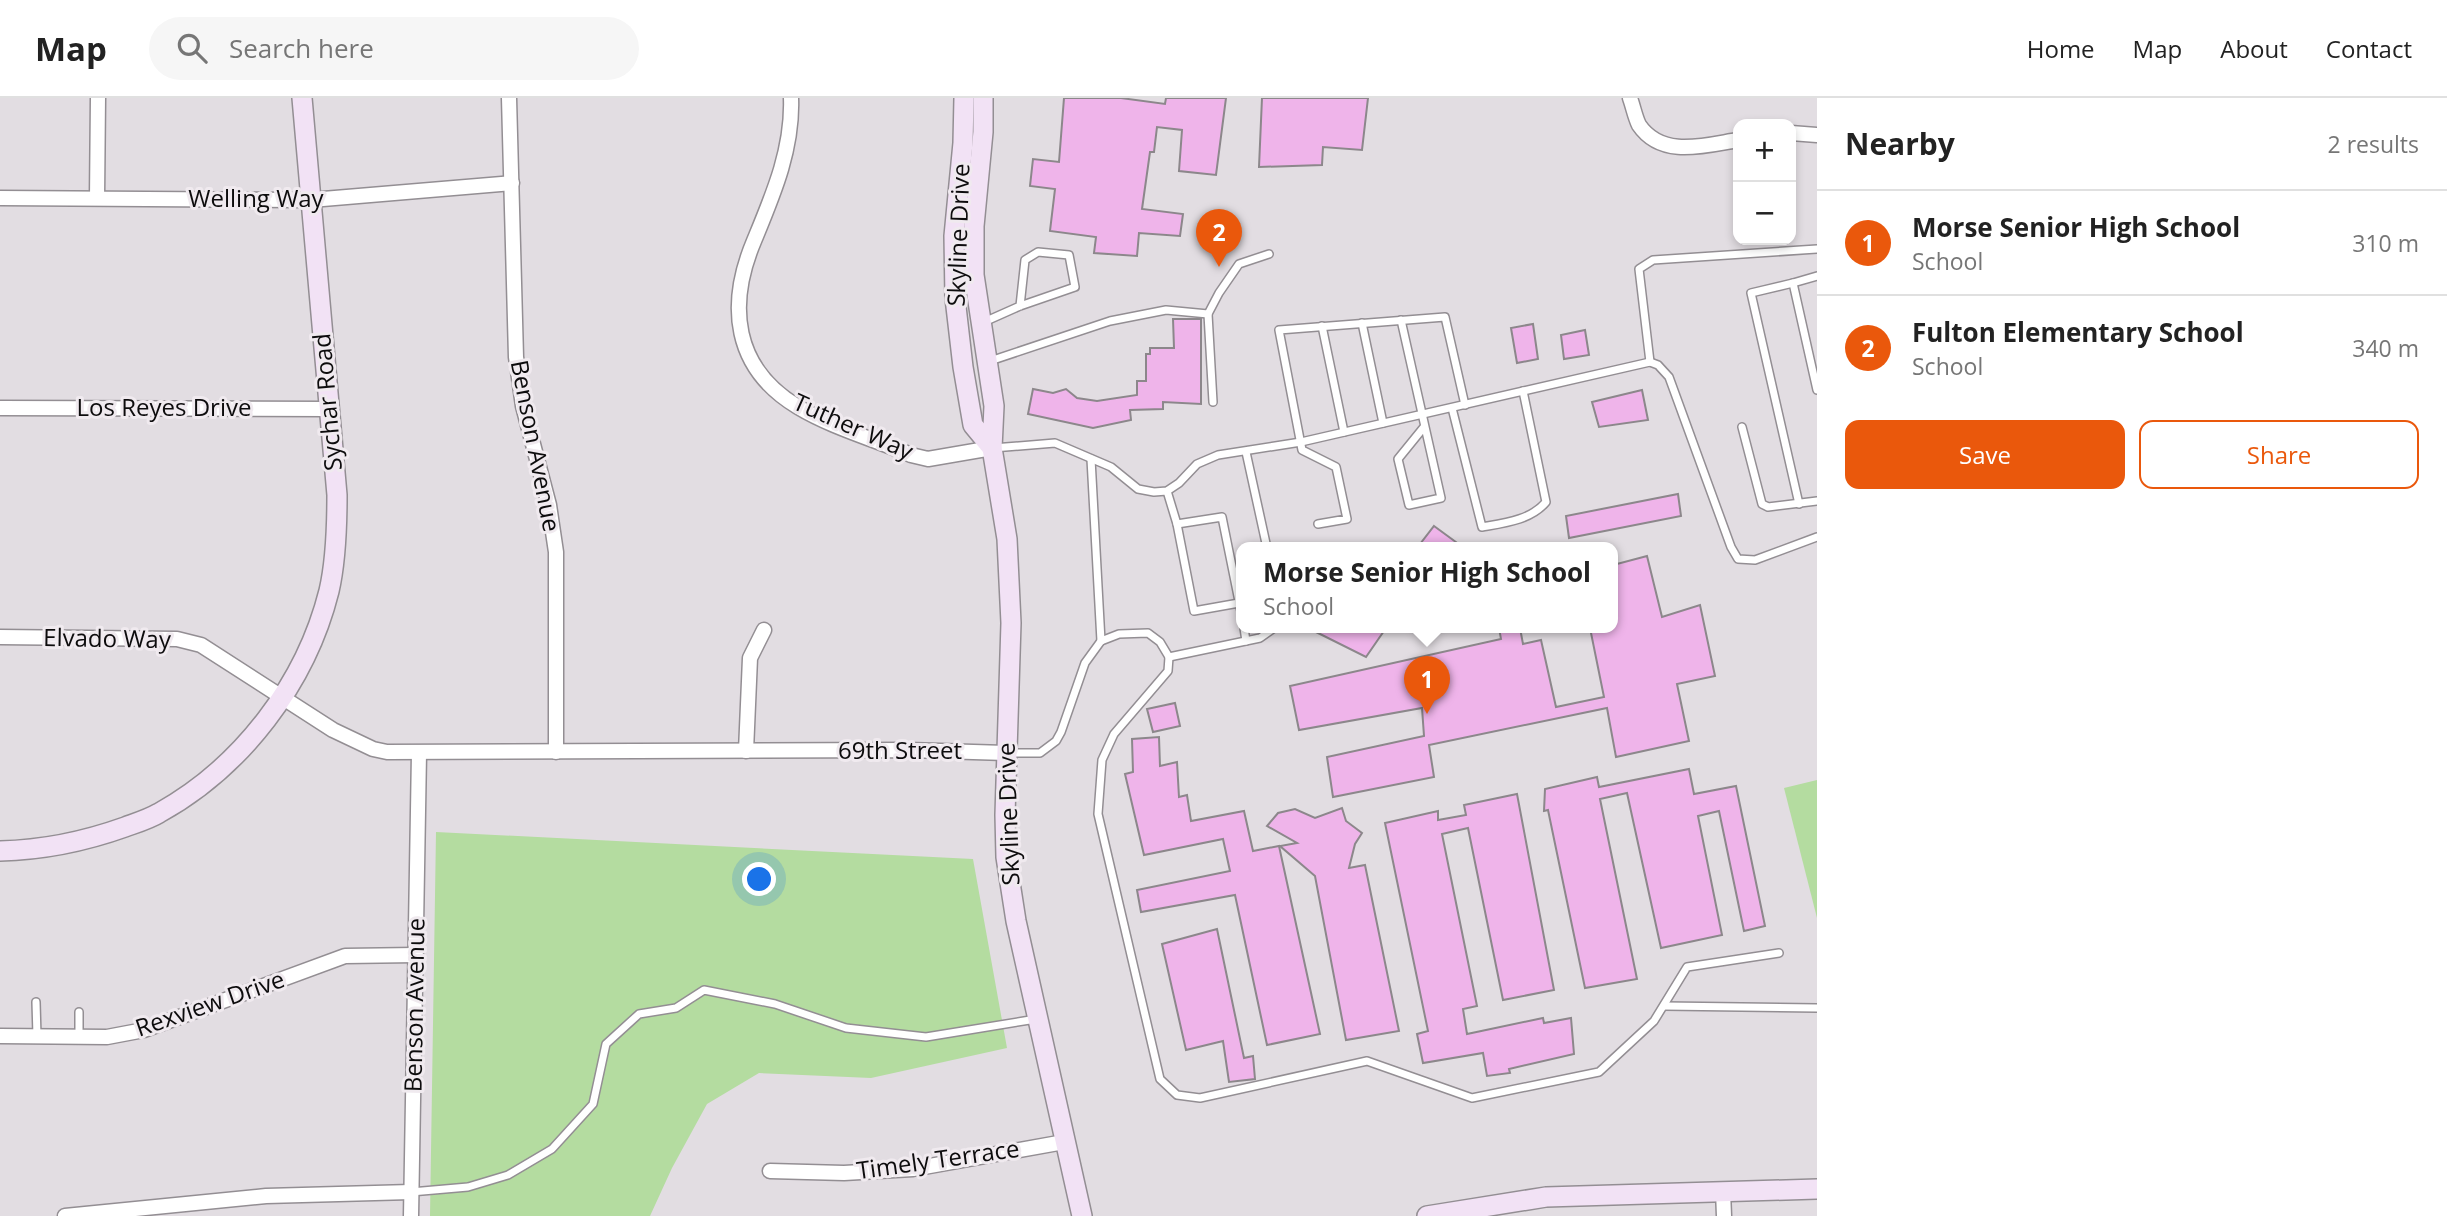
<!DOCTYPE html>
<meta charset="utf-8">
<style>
:root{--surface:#fff;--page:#f6f6f6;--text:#222;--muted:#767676;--line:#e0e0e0;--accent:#ea580c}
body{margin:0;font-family:"Open Sans",sans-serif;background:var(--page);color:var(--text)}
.controls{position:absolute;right:21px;top:21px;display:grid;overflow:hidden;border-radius:14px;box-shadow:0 4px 10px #0003}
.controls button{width:63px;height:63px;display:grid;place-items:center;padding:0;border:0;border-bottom:2px solid var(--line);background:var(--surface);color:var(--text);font:35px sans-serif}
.you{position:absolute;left:760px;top:782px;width:24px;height:24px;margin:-18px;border:5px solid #fff;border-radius:50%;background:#1a73e8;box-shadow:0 0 0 10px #1a73e833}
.badge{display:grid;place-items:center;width:46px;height:46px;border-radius:50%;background:var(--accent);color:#fff;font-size:23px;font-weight:700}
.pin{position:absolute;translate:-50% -58px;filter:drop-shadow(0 2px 4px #0008)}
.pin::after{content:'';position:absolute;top:37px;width:24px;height:21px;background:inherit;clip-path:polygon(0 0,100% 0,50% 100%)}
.popup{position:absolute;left:1236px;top:444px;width:382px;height:91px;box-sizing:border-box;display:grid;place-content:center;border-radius:14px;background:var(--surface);filter:drop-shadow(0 2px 5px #0005);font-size:23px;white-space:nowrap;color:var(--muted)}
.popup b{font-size:26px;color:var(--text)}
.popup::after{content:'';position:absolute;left:50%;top:100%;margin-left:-14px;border:14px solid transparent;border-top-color:var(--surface)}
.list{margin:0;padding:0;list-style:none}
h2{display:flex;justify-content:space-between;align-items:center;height:91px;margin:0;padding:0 28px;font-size:30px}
h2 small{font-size:23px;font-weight:400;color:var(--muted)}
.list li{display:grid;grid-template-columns:46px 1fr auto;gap:21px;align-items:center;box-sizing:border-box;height:105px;padding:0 28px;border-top:2px solid var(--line)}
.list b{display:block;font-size:26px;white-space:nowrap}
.list p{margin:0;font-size:23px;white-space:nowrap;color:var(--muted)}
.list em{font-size:23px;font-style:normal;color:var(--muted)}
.actions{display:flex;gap:14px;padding:21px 28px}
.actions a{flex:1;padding:16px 0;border:2px solid var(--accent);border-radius:14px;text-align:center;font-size:24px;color:var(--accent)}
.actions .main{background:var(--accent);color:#fff}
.icon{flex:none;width:38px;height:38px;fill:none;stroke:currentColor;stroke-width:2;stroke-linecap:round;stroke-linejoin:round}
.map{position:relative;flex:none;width:1817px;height:1118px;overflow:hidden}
header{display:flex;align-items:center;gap:42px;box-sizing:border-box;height:98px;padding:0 35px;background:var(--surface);border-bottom:2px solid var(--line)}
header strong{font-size:33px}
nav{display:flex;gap:38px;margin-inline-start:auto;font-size:24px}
.search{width:490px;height:63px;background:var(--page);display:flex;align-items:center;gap:18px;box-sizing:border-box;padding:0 24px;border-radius:38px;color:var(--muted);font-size:26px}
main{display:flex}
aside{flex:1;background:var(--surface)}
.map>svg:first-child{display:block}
.green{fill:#b4dca0}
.building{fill:#efb4ea;stroke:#8c878b;stroke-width:2}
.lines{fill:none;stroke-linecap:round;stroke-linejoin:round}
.lane-casing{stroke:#938e93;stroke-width:10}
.street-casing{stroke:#938e93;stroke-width:17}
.secondary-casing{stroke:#938e93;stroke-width:22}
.lane{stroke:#fff;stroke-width:7}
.street{stroke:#fff;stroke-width:14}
.secondary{stroke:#f2e2f5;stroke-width:19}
.labels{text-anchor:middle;stroke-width:6;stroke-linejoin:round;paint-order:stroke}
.street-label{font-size:24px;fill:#0d0c0d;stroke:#f0eaef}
</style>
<header>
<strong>Map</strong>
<div class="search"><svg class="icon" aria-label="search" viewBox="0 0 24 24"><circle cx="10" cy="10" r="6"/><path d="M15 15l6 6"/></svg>Search here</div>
<nav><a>Home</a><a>Map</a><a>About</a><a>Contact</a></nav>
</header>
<main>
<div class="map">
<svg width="1817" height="1118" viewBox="0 0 1817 1118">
<rect width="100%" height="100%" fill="#e2dde2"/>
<g class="green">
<path d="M1817,682v138l-33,-130z"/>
<path d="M436,734l537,27 34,189 -136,30 -112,-5 -52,31 -35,64 -22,48h-220z"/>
</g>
<g class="building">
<path d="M1064,0h57l44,6 1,-6h60l-10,77 -37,-4 3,-41 -25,-3 -3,25h-4l-8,57 41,5 -3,22 -41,-3 -2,23 -43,-3 2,-16 -46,-6 5,-42 -25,-3 3,-27 26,3z"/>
<path d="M1262,0h106l-6,52 -39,-3 -1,18 -63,2z"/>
<path d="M1173,221h28v85l-38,-2v7l-33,1 1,10 -38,8 -65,-14 5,-25 20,4 13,-4 11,9 20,3 40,-6v-14h9v-27h4v-6h24z"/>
<path d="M1533,226l5,35 -21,4 -6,-35z"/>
<path d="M1585,232l4,25 -25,4 -3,-24z"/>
<path d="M1642,292l6,30 -49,7 -7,-25z"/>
<path d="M1678,396l3,22 -112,22 -3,-22z"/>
<path d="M1434,428l30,22h-47z"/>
<path d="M1647,458l15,61 38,-12 15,71 -38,8 12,57 -73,16 -9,-49 -178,37 5,32 -101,20 -6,-40 97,-21 -2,-28 -123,22 -9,-44 211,-47 -2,-11h21l3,16 18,-4 15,67 48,-10 -14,-69h23v-63z"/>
<path d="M1308,530h78l-20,29z"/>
<path d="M1175,605l5,23 -27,6 -6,-23z"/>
<path d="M1159,639l1,29 17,-4 2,35 8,-2 4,26 53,-10 9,40 26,-5 41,188 -53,11 -32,-150 -94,17 -4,-22 93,-19 -7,-32 -79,16 -19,-81 8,-2 -1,-33z"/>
<path d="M1689,671l5,25 42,-8 29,140 -21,5 -25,-120 -21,5 24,119 -61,13 -34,-155 -27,6 37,180 -52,9 -37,-178 -4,1 1,-22 52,-12 2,10z"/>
<path d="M1517,696l37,196 -51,10 -35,-172 -26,6 35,172 -14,3 4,25 76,-16 1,5 27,-5 3,36 -65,15 1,4 -23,3 -4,-23 -60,10 -6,-29 11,-3 -43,-208 53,-12v9l28,-5 -2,-10z"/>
<path d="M1342,710l4,13 16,12 -7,11 -6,24 16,-3 34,166 -53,9 -31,-164 -35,-30 17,-3 -30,-17 11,-13 17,-4 20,9z"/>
<path d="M1217,831l27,129 9,-2 2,23 -26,3 -6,-41 -37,9 -24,-106z"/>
</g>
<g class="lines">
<g class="lane-casing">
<g id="lane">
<path d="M1817,178l-24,7 24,107"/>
<path d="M1793,185l-42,10 48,211"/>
<path d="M1401,222l40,178 -32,7 -11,-46 26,-32"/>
<path d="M984,224l36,-16 55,-19 -6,-32 -31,-3 -13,8 -5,46"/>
<path d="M1362,225l21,100"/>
<path d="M1322,228l22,106"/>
<path d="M990,263l120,-40 56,-11 42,4"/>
<path d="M1650,264l8,3 11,12 62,170 7,12 17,1 62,-23"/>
<path d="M1213,304l-5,-88 11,-21 20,-29 30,-10"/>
<path d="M1452,310l30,119c23,-4 49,-7 64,-25l-23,-111"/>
<path d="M1742,329l20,77 6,3 49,-6"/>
<path d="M993,350l62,-5 56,24 27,22 16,3 13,-1 12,-8 18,-19 21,-9 83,-13 349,-80 -11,-93 14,-9 164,-11"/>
<path d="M1246,354l21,96"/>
<path d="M1091,361l10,182"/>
<path d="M1167,393l10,33 17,87 45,-8"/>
<path d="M1177,426l45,-7 20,99"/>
<path d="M1318,426l29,-5 -11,-52 -34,-17 -23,-120 166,-13 20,88"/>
<path d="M1244,530l2,13"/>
<path d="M1169,559l91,-19 14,-10"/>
<path d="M1007,655h33l16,-12 5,-9 24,-69 16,-22 18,-7 29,-1 12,9 9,15 -1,14 -54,63 -12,26 -4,54 62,265 17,16 23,3 167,-37 105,37 127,-26 55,-51 33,-54 92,-14"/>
<path d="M36,904l1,34"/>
<path d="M1664,908l153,2"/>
<path d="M79,914v24"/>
<path d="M411,1094l57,-5 40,-12 44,-26 41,-45 13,-60 33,-30 37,-6 28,-18 71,14 71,24 80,9 110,-18"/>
</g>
</g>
<g class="street-casing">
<g id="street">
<path d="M509,0l7,259 7,49 26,99 7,47v200"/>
<path d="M791,0c2,51 -18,97 -37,143 -27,64 -21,127 44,166 35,21 76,32 113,48l17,4 64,-11"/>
<path d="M1630,0c3,8 5,19 9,27 23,34 67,20 99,15"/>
<path d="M1791,35l26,2"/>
<path d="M0,100l311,2 201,-17"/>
<path d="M97,100l1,-100"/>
<path d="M0,310l328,1"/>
<path d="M0,539l177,2 24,6 132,85 40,19 14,3 521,-2 98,3"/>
<path d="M746,653l4,-93 14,-28"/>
<path d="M0,938l107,1 37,-7 201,-74 71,-1"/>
<path d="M770,1073l74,2 69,-4 151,-27"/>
<path d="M1723,1093l1,25"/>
<path d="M65,1118l201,-20 145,-4"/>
<path d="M411,1118l8,-463"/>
</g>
</g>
<g class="secondary-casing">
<g id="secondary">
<path d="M964,0l-1,45 -9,93 1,62 8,69 10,58 19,23"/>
<path d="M983,0v34l-9,94v49l20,131 -2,42 15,91 4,84 -6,192 1,42 10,64 66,295"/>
<path d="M0,753c44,-1 83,-9 125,-24 11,-4 24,-8 34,-14 83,-46 147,-130 170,-222 7,-30 8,-65 8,-96l-35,-397"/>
<path d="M1427,1118l119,-19 271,-8"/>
</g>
</g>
<use href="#lane" class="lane"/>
<use href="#street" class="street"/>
<use href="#secondary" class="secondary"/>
</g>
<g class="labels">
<g class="street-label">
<text x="256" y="109">Welling Way</text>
<text transform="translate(959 137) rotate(-88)" y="8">Skyline Drive</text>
<text transform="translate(328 304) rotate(-95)" y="8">Sychar Road</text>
<text x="164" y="318">Los Reyes Drive</text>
<text transform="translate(853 329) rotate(24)" y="8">Tuther Way</text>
<text transform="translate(535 348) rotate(79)" y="8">Benson Avenue</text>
<text transform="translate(107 541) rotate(1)" y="8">Elvado Way</text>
<text x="900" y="661">69th Street</text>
<text transform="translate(1009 716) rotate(-92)" y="8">Skyline Drive</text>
<text transform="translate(210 906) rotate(-19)" y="8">Rexview Drive</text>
<text transform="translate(415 907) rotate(-89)" y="8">Benson Avenue</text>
<text transform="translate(938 1062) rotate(-8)" y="8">Timely Terrace</text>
</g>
</g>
</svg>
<div class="controls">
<button>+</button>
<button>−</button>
</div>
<div class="you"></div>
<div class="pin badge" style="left:1427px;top:616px">1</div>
<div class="popup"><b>Morse Senior High School</b>School</div>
<div class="pin badge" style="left:1219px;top:169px">2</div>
</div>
<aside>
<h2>Nearby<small>2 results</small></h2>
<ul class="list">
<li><span class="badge">1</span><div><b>Morse Senior High School</b><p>School</p></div><em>310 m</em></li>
<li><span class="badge">2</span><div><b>Fulton Elementary School</b><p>School</p></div><em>340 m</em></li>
</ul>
<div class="actions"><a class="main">Save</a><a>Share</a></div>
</aside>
</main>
